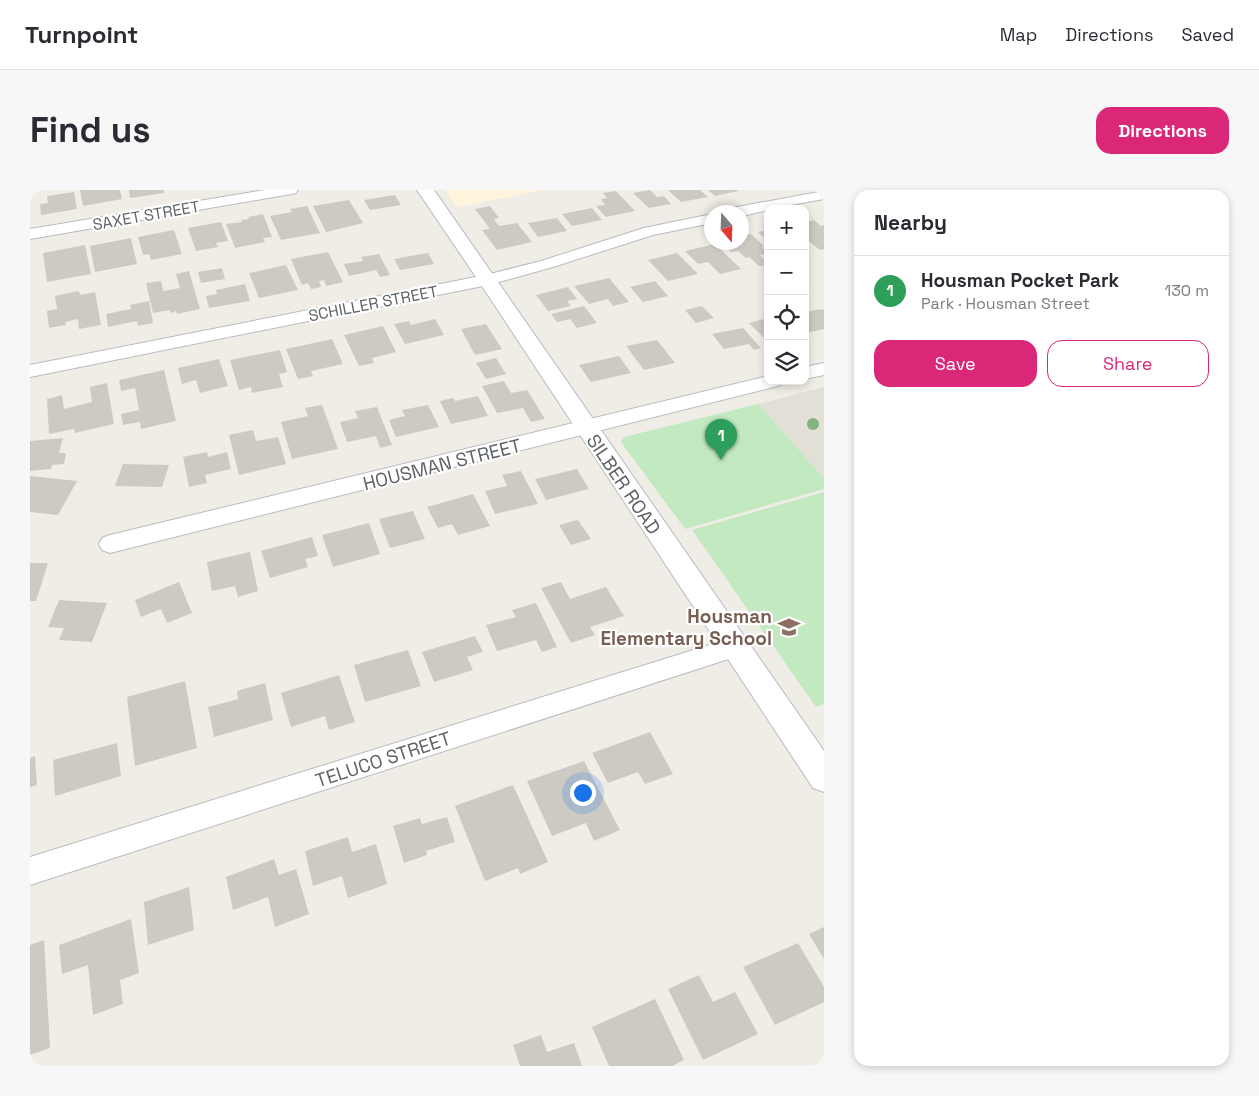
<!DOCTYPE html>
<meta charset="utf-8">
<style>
:root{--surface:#fff;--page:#f7f7f7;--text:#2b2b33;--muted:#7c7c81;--line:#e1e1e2;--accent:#db2777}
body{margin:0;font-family:"Space Grotesk",sans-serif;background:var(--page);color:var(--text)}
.controls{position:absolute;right:15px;top:15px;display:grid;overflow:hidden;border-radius:10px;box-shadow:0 2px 8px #0003}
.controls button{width:45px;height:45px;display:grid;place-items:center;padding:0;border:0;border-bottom:1px solid var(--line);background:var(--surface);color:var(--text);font:25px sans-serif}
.compass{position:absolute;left:674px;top:15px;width:45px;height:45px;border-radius:50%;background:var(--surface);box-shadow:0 2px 8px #0003;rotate:161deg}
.you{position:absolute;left:552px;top:602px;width:18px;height:18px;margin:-12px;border:4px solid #fff;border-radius:50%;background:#1a73e8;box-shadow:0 0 0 8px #1a73e833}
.badge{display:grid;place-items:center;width:32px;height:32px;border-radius:50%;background:var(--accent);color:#fff;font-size:16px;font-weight:700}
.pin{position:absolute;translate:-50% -41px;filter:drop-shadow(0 1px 2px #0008)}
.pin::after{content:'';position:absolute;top:26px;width:18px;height:15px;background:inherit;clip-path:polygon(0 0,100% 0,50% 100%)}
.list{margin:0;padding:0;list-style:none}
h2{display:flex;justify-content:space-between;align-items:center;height:65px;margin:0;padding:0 20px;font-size:21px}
h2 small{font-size:16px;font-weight:400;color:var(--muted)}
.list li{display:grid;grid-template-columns:32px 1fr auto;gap:15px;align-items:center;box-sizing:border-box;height:70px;padding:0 20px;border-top:1px solid var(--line)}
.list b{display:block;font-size:19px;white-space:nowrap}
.list p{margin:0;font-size:16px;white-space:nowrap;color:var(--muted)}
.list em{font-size:16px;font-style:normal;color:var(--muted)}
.actions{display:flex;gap:10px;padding:15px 20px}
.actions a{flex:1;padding:11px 0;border:1px solid var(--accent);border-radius:15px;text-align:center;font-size:18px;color:var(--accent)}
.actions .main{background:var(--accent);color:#fff}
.icon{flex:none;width:28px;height:28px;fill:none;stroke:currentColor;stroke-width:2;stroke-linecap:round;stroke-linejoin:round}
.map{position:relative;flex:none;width:794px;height:876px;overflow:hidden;border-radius:15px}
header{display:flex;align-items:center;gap:30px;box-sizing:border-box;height:70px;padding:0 25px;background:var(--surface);border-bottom:1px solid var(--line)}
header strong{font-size:24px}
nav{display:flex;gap:28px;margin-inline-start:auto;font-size:18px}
.intro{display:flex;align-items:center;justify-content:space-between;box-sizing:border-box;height:120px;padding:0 30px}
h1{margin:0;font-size:35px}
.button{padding:12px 22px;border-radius:15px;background:var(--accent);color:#fff;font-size:18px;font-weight:700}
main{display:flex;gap:30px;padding:0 30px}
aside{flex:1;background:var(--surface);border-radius:15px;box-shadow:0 2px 8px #0003}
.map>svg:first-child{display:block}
.commercial{fill:#fff5dc}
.education{fill:#e2dfd6}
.green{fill:#c3e9c1}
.building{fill:#cdcac4}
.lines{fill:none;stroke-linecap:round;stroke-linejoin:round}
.street-casing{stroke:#b8bbc0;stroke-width:2}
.secondary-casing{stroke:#b7bbc0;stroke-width:2}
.street{fill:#fff;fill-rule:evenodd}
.secondary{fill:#fff;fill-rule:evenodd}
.tree{fill:#86b282}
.labels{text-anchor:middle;stroke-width:4.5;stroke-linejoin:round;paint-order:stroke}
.far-street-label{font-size:16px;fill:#5d6267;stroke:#fff}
.street-label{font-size:19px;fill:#5d6267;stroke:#fff}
.education-label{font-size:19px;font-weight:bold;fill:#785e54;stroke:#fff;text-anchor:end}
</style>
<header>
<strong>Turnpoint</strong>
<nav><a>Map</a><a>Directions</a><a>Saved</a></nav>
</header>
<div class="intro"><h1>Find us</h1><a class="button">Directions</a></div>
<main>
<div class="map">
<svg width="794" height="876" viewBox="0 0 794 876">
<rect width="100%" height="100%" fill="#f0ede6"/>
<path class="commercial" d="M415,0h98l-86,17z"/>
<path class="education" d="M794,197v91l-66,-74z"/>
<g class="green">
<path d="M728,214l66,74v11l-139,40 -64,-87 3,-5z"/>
<path d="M794,302v212l-8,3 -124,-177z"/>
</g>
<g class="building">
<path d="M50,0h40l2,9 -39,7z"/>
<path d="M99,0h35v3l-34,5z"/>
<path d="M620,0l7,7 7,-1 7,8 -22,4 -16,-15z"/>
<path d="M638,0h32l8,7 -27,5z"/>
<path d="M678,0h30v1l-23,5z"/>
<path d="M586,1l19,20 -29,6 -10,-11 9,-1 -4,-6 6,-1 -4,-5z"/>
<path d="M44,2l3,17 -36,6 -1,-11 8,-1 -1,-7z"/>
<path d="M365,5l6,10 -31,5 -6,-10z"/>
<path d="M319,10l14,23 -37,9 -13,-26z"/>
<path d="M277,16l13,27 -39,7 -11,-24 22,-4 -2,-3z"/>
<path d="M460,16l9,12 -5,1 5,7 18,-3 15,19 -35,8 -15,-20 8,-1 -15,-20z"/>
<path d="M562,18l10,12 -30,6 -10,-12z"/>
<path d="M233,24l9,23 -9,1 2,4 -30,6 -9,-24 16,-2 -1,-2 8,-1 -1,-2z"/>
<path d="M527,28l10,13 -29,6 -10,-14z"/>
<path d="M784,30l7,6 3,-1v24l-4,1 -15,-12v-16z"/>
<path d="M191,32l7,19 -12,2 2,4 -22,4 -8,-23z"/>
<path d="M144,40l8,24 -31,6 -2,-6 -6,1 -5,-18z"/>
<path d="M738,40v11l-10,-9z"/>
<path d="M721,44l14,13h-3l6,6 -8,2 8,10 -9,1 -10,-9 -3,1 -8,-7 -7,1 -10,-10h21v-6z"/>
<path d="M101,48l6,26 -42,8 -5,-26z"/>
<path d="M685,54l26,25 -21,5 -12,-12 -10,2 -13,-13z"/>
<path d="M55,55l6,29 -44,8 -4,-29z"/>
<path d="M298,62l15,30 -17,4 -2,-6 -5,1 2,6 -10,2 -3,-6 -6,2 -11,-26z"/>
<path d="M398,63l6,11 -34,6 -6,-11z"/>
<path d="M647,63l21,21 -30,7 -20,-21z"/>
<path d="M349,64l11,21 -10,2 -4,-7 -27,6 -5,-12 19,-3 -2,-4z"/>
<path d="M256,75l12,25 -39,8 -10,-25z"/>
<path d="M192,78l3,11 -24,4 -3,-11z"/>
<path d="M159,81l11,38 -23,5 -1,-3 -6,2v-3l-17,3 -7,-30 15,-2 2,10 17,-3 -4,-14z"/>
<path d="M579,88l20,24 -16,4 -5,-7 -19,5 -15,-18z"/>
<path d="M625,91l13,15 -25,6 -13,-15z"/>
<path d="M215,94l5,17 -41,7 -3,-12 11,-2 -1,-4z"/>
<path d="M538,97l9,12 -10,2 4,5 -23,5 -12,-16z"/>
<path d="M48,101l3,4 14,-3 6,33 -22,4 -1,-10 -13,3 1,3 -17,3 -2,-17 10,-2 -2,-13z"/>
<path d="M119,111l4,22 -15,3 -1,-5 -29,6 -2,-13 25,-5 -1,-4z"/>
<path d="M554,116l13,17 -20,5 -7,-9 -13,3 -6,-8z"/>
<path d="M672,116l12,12 -18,5 -11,-13z"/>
<path d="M792,119l2,1v19l-19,4v-21z"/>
<path d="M738,128v24l-19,-19z"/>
<path d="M405,129l9,16 -39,9 -11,-20 15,-3 2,4z"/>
<path d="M456,134l16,25 -27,6 -14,-26z"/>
<path d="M353,136l13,26 -24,6 2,5 -15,3 -15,-31z"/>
<path d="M713,138l18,20 -7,2 -5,-6 -25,5 -12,-15z"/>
<path d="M302,149l11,25 -32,7 2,5 -15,3 -12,-30z"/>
<path d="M627,150l18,23 -31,7 -18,-24z"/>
<path d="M250,160l7,22 -8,2 4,13 -31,6 -1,-6 -12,3 -9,-30z"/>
<path d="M589,166l12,17 -40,9 -12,-17z"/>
<path d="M466,168l10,16 -20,5 -10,-16z"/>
<path d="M189,169l9,27 -28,7 -4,-13 -14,4 -4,-16z"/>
<path d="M134,180l12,51 -35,8 -1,-7 -17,3 -2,-11 18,-4 -4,-22 -14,3 -2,-11z"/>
<path d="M474,191l7,12 16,-3 18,29 -14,3 -8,-14 -26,5 -15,-27z"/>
<path d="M77,193l7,41 -39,9 -1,-4 -25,5 -2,-35 15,-4 2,14 28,-7 -2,-15z"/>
<path d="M448,206l10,20 -37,8 -11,-23 13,-3 2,3z"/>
<path d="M292,215l16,44 -46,10 -11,-37 27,-6 -3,-8z"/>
<path d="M398,215l11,22 -43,10 -7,-17 16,-4 -3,-6z"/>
<path d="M347,217l15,38 -12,3 -4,-12 -29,6 -7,-20 18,-4 -3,-7z"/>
<path d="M223,240l3,11 22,-4 8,27 -47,11 -10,-40z"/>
<path d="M33,248l-4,15h7l-2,11 -12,1 -1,4 -21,2v-30z"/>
<path d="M177,262l1,5 19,-5 4,17 -26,6 2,8 -18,4 -6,-30z"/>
<path d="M93,274l46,1 -7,22 -47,-1z"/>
<path d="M547,279l12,20 -43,11 -11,-21z"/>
<path d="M491,281l17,33 -43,10 -10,-23 22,-5 -5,-11z"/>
<path d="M0,286l47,5 -19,34 -28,-3z"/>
<path d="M443,304l17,32 -32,9 -6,-11 -14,4 -11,-21z"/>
<path d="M383,321l12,28 -35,9 -11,-29z"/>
<path d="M548,330l13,19 -20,6 -12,-20z"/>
<path d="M339,333l11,31 -47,13 -11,-32z"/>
<path d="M282,347l6,19 -13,3 3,8 -38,11 -9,-27z"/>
<path d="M220,362l8,39 -20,6 -3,-11 -23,5 -5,-29z"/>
<path d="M0,373h18l-12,38h-6z"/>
<path d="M149,392l13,31 -25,10 -6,-14 -20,8 -6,-17z"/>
<path d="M531,392l9,17 36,-12 18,29 -34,11 5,8 -24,8 -30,-55z"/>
<path d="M29,410l48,3 -15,39 -33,-2 5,-12 -16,-1z"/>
<path d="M506,413l21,44 -15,5 -6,-12 -39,11 -11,-26 30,-8 -4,-7z"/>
<path d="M445,446l8,16 -16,5 6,13 -39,12 -12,-30z"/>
<path d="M378,460l13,36 -56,16 -11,-37z"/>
<path d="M309,485l16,47 -26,8 -4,-14 -34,11 -10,-34z"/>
<path d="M155,491l12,67 -62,18 -8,-69z"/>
<path d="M235,493l8,37 -59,17 -6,-30 30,-8 -1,-8z"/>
<path d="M620,542l23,42 -28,10 -7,-12 -30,11 -16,-30z"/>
<path d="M87,553l4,33 -66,20 -2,-36z"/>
<path d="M5,566l2,29 -7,2v-29z"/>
<path d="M554,571l36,69 -26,11 -8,-18 -34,13 -25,-55z"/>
<path d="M483,595l35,77 -28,12 -2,-6 -33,13 -30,-75z"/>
<path d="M417,627l8,25 -29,9 1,4 -23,8 -11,-37 27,-8 2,6z"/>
<path d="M318,647l4,15 24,-8 11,40 -39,14 -6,-22 -29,10 -8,-35z"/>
<path d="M244,669l5,16 17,-6 13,45 -34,13 -7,-30 -35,13 -7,-33z"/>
<path d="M159,697l5,43 -46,15 -4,-43z"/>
<path d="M101,729l8,54 -19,7 3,24 -30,11 -5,-50 -26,9 -3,-29z"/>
<path d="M794,737v32l-15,-25z"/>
<path d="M14,750l6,108 -20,7v-110z"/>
<path d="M768,753l26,44v15l-49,23 -32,-58z"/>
<path d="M669,785l14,27 22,-10 23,42 -55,26 -35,-71z"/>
<path d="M625,809l29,61 -12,6h-63l-17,-39z"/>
<path d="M511,845l6,17 27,-9 8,23h-62l-7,-21z"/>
</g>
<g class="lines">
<g class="street-casing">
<g id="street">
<path d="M235,0h33l-2,3 -5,1 -261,45v-10z"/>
<path d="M794,1v8l-56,10v1l-26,6v-4h-13l3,-3 5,-2z"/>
<path d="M682,24v9l-59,12 -100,32 -65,18 -458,92v-12l456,-90 55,-14 103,-33z"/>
<path d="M794,173v12l-19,4v-12z"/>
<path d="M738,186v5h15l-2,4 -7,2 -664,166 -8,-3 -3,-6 3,-6 8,-3z"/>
<path d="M705,447l9,3 3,7 -3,7 -714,231v-28z"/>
</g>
</g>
<g class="secondary-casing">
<path id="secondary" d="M387,0h17l390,561v41l-11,-4 -335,-508z"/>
</g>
<use href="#street" class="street"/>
<use href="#secondary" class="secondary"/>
</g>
<circle class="tree" cx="783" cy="234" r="6"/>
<defs>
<g id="school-bare" transform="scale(1.725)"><path d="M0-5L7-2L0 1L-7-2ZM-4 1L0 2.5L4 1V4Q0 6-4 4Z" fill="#8d6e63" stroke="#fff" stroke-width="2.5" paint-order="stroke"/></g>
</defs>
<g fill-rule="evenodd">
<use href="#school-bare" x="759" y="437"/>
</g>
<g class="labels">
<g class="far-street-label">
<text transform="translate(116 25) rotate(-10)" y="6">SAXET STREET</text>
<text transform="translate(343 113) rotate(-11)" y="6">SCHILLER STREET</text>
</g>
<g class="street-label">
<text transform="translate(412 274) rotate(-14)" y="7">HOUSMAN STREET</text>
<text transform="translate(594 294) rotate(56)" y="7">SILBER ROAD</text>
<text transform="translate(353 569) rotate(-18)" y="7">TELUCO STREET</text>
</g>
<g class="education-label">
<text x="742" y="433">Housman<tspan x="742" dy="22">Elementary School</tspan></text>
</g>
</g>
</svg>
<div class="controls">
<button>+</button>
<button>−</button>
<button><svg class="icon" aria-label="locate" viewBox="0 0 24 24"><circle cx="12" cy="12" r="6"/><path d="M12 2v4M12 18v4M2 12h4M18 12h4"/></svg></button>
<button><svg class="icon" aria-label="layers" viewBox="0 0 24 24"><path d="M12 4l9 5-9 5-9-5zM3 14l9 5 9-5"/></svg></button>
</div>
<svg class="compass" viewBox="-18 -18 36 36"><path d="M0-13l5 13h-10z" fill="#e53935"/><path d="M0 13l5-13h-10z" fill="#7c7c81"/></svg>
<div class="you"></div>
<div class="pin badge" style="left:691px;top:270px;background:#2e9e5b">1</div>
</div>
<aside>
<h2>Nearby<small></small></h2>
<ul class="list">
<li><span class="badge" style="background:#2e9e5b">1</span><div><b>Housman Pocket Park</b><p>Park · Housman Street</p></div><em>130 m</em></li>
</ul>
<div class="actions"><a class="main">Save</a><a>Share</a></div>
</aside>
</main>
